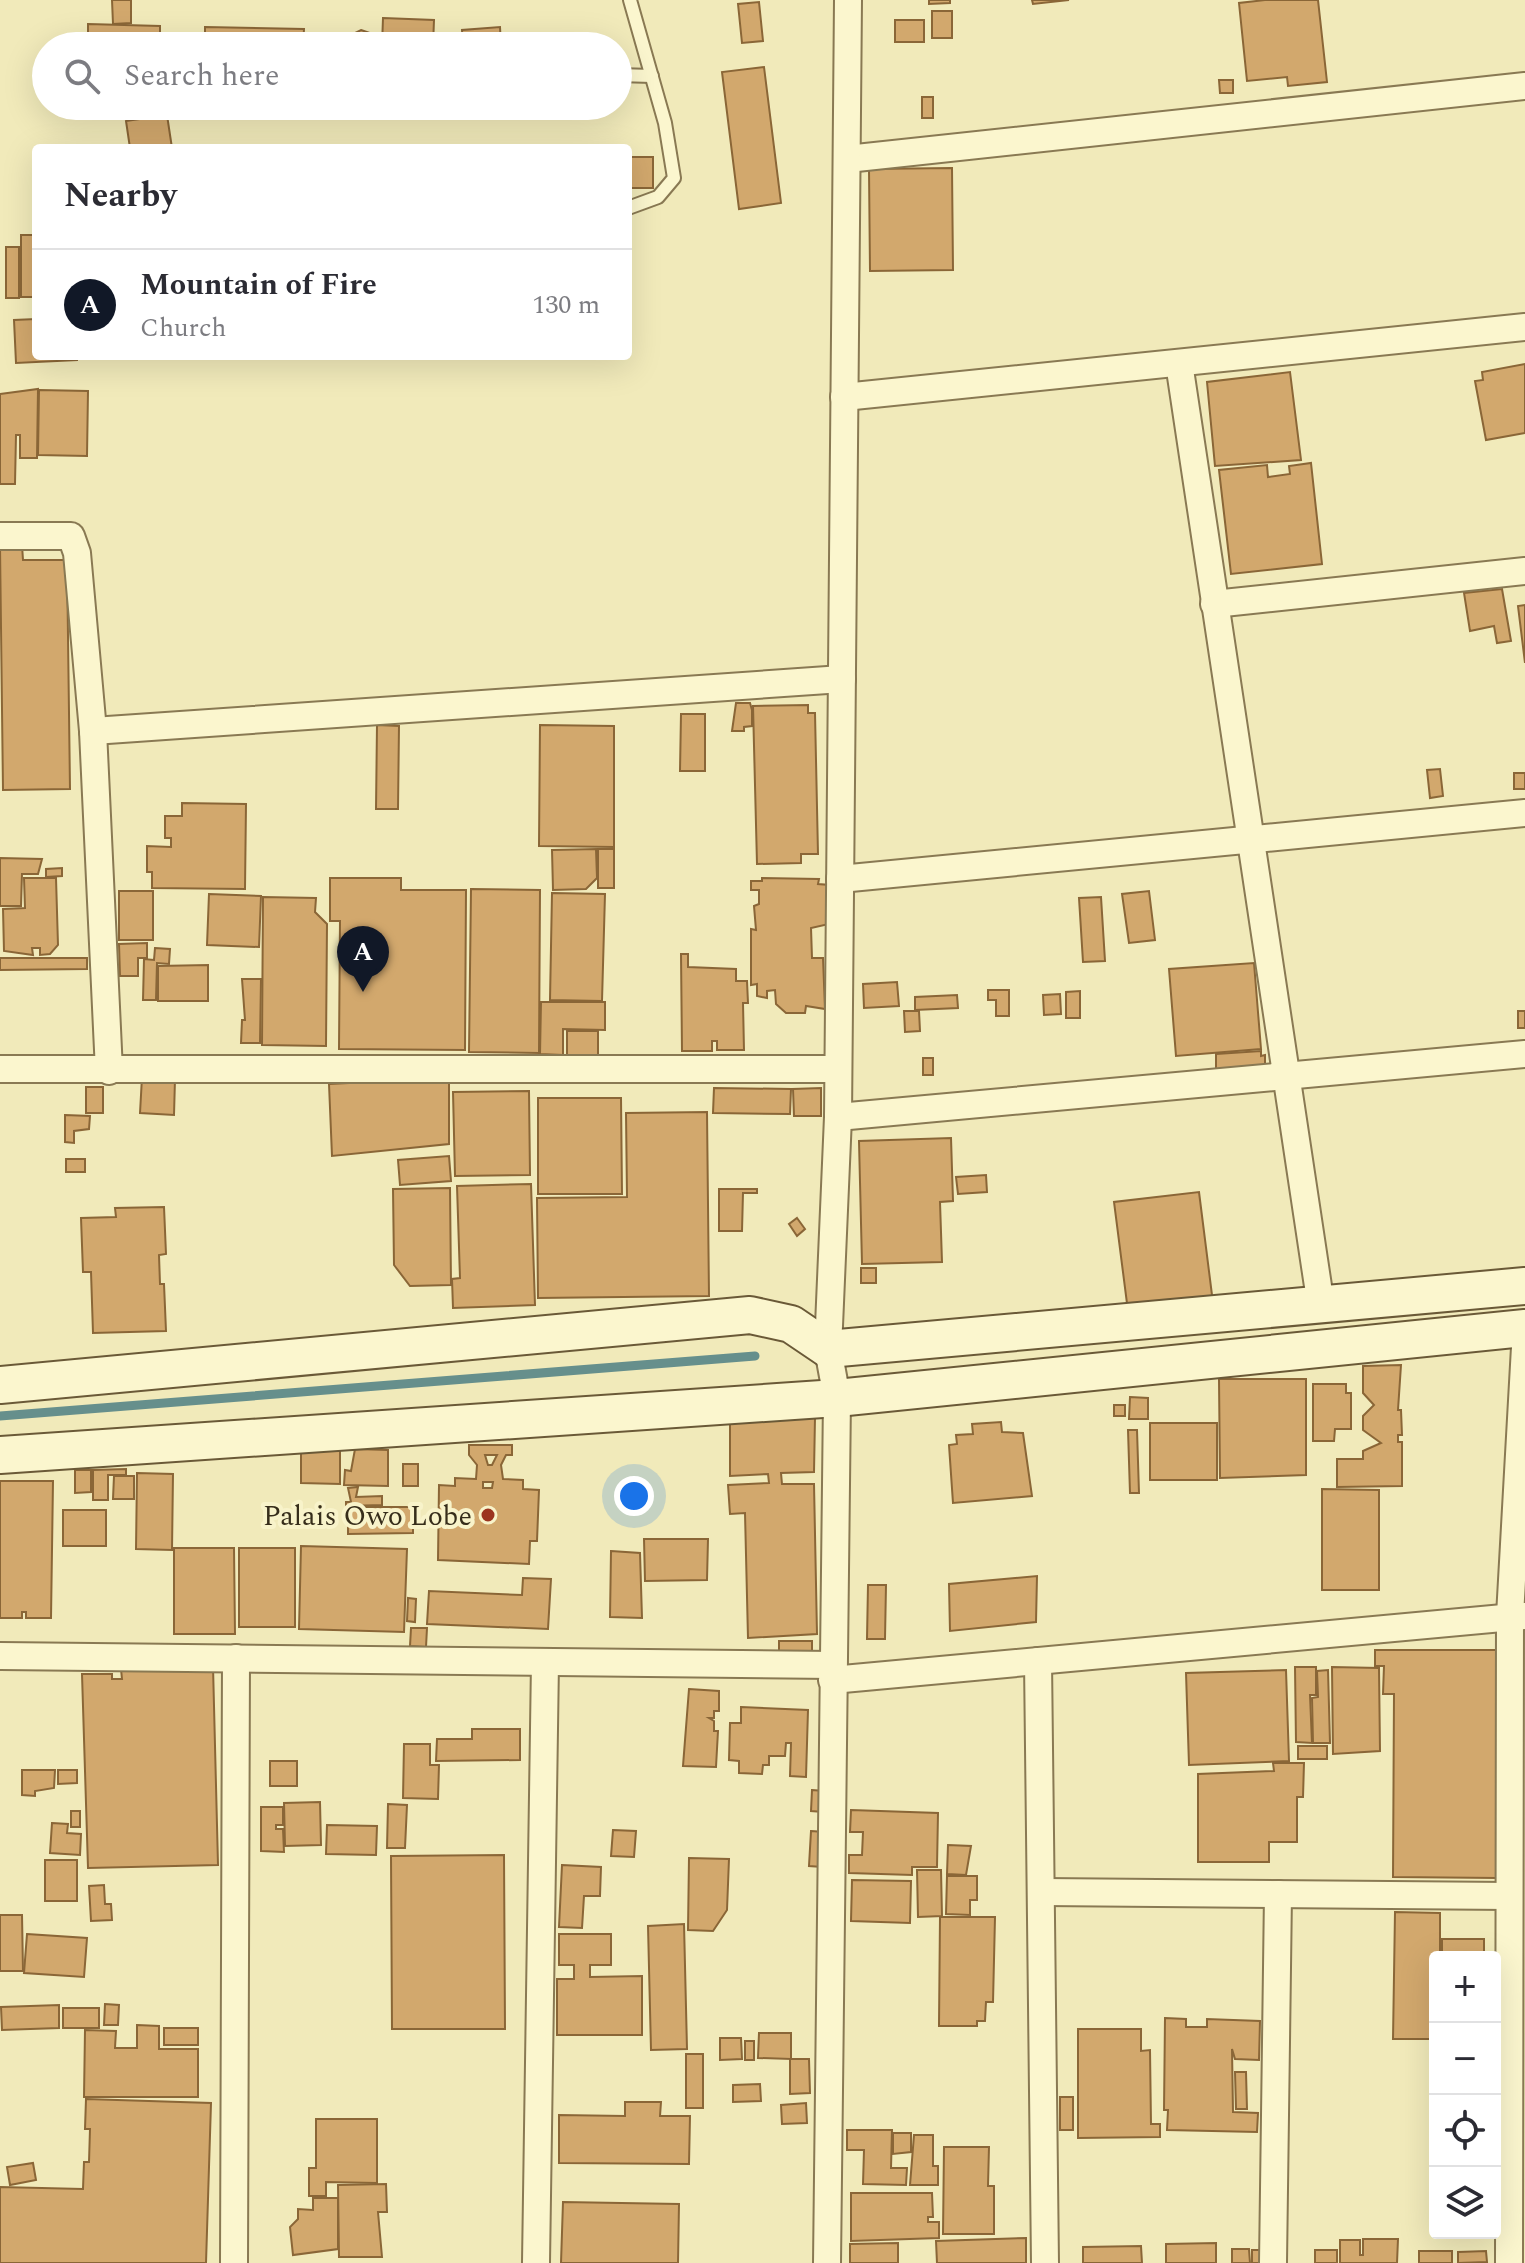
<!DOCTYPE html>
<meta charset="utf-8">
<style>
:root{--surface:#fff;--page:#f2f2f3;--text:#2b2b33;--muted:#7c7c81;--line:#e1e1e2;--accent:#111827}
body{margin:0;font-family:Spectral,serif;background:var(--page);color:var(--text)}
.controls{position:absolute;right:24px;bottom:24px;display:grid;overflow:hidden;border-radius:8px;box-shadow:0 8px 32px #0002}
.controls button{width:72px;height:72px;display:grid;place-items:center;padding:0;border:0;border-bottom:2px solid var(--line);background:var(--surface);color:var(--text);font:40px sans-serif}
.you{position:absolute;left:634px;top:1496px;width:28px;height:28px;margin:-20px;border:6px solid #fff;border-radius:50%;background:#1a73e8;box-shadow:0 0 0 12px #1a73e833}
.badge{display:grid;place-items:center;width:52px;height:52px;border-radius:50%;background:var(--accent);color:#fff;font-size:26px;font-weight:700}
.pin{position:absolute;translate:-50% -66px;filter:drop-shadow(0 2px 4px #0008)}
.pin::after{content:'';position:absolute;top:42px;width:28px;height:24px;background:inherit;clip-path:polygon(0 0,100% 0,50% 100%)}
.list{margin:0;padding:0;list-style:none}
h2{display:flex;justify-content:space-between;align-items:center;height:104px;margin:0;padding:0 32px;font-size:34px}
h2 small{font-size:26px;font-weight:400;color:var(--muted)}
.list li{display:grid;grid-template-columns:52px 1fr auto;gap:24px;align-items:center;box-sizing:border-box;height:112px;padding:0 32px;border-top:2px solid var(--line)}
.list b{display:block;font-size:30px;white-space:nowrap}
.list p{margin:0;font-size:26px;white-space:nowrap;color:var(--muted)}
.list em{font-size:26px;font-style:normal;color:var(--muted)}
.icon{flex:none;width:44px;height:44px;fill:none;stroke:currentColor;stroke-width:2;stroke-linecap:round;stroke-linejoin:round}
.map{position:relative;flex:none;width:1525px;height:2263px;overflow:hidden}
.search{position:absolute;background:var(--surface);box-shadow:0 8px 32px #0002;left:32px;top:32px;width:600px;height:88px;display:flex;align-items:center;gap:20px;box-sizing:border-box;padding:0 28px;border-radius:44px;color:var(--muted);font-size:30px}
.panel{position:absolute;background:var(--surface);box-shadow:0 8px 32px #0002;left:32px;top:144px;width:600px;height:216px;border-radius:8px}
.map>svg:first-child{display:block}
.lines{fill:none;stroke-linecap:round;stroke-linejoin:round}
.stream{stroke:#668f8c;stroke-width:9}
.building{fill:#d2a86d;stroke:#8a6637;stroke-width:2;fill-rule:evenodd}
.lane-casing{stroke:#897953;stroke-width:16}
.street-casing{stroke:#897953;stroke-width:30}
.secondary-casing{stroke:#6a5937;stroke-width:40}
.lane{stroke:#fbf6ce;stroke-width:12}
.street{stroke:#fbf6ce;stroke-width:26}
.secondary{stroke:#fbf6ce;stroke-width:36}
.poi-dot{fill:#9c341f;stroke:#f8f3ca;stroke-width:3}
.labels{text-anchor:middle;stroke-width:8;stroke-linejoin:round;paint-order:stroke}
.poi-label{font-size:28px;fill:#362d1a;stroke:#f8f3ca;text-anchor:end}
</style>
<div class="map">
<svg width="1525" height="2263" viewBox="0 0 1525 2263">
<rect width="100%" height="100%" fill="#f1eaba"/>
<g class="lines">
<path class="stream" d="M0,1416l755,-60"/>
</g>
<g class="building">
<path d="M112,0h19v23l-18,1z"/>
<path d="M929,0h21v3l-21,1z"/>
<path d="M1032,0h37l-36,4z"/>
<path d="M1265,0h53l9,82 -39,4 -1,-9 -40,4 -8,-78z"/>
<path d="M759,2l4,39 -21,2 -4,-39z"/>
<rect x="932" y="11" width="20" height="27"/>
<path d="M383,18l51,2 -1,26h-51z"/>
<rect x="895" y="20" width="29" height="22"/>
<path d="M88,24l72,2v20h-72z"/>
<path d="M205,27l99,2 -1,17h-98z"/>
<path d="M500,27l1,19h-38l-1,-16z"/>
<path d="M361,30l9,3 7,13h-33l3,-9z"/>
<path d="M764,67l17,136 -42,6 -17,-137z"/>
<path d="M1219,80h14v13h-13z"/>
<rect x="922" y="97" width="11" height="21"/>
<path d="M207,106h60v12l-60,1z"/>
<path d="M167,115l5,33h-42l-4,-27z"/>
<rect x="628" y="157" width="25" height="31"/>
<path d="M952,168l1,102 -83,1 -1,-102z"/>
<rect x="21" y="235" width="15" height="62"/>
<rect x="6" y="247" width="13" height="51"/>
<path d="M36,319v37h41v4l-61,3 -2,-43z"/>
<path d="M1525,364v69l-39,7 -11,-59 8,-1 -1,-8z"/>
<path d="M1290,372l11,88 -86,6 -8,-84z"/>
<path d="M38,389l-1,69h-17v-23h-4l-1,49h-15v-90z"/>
<path d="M39,390l49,1 -1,65 -49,-1z"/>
<path d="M1311,463l11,101 -91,10 -12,-104 48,-5 1,12 22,-3 -1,-8z"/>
<path d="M22,545l1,15h44l3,229 -67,1 -3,-244z"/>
<path d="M1502,589l9,52 -14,2 -3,-17 -24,5 -6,-38z"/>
<path d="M1525,605v58l-7,-57z"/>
<path d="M736,703h14l2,7v16l-8,1v4h-12z"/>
<path d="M808,705v8h7l3,141h-17v9l-44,1 -4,-158z"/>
<path d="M681,714h24v57h-25z"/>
<path d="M377,725l22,1 -1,83h-22z"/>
<path d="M540,725l74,1v121l-75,-1z"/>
<path d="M1440,769l3,27 -13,2 -3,-28z"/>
<rect x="1514" y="773" width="11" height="16"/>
<path d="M182,803l64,1 -1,85 -93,-1v-16h-5v-26l24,1v-9h-6v-22h17z"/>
<path d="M596,849l1,29 -11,11 -33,1 -1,-40z"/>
<rect x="598" y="849" width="16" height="39"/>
<path d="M0,858l42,1 -4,15h-16l-1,32h-21z"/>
<path d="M62,868v8l-16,1v-8z"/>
<path d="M24,878h32l2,67 -8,9 -10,1v-7h-8l1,7 -29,-4 -1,-42 22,-1z"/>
<path d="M330,878h71v12h65l-1,160 -126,-1 1,-128h-10z"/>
<path d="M762,878l57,1 -1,5 12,1 -1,39 -18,4 1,30h11l2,51 -19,-3 -1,7h-19l-10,-9 -1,-14 -8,1v7l-10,-2v-12l-6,1v-56l5,1 -2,-24 5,-2v-14h-8v-9h11z"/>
<path d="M471,889l69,1 -1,163 -70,-1z"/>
<rect x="119" y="891" width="34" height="49"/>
<path d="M1149,891l6,49 -26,3 -7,-49z"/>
<path d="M552,893l53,1 -3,107 -52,-1z"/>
<path d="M209,894l52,2 -2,51 -52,-2z"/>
<path d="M263,897l53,1 -1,14 12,12 -1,122 -64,-1z"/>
<path d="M1101,897l4,64 -22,1 -4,-64z"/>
<path d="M147,943v15h-9v18h-18l-1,-32z"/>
<path d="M155,948l15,1 -1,15 -12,-1 -1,37h-13l1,-41 10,1z"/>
<path d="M681,954h7v13l48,2v12h11l1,22h-5l1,47h-27v-9h-5v10h-30z"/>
<path d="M0,958h87v11l-87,1z"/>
<path d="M1254,963l7,86 -85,7 -7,-87z"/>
<path d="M208,965v36h-50v-35z"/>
<path d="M242,979h19l-1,64h-19l1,-23h3z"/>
<path d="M897,982l2,24 -35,2 -1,-24z"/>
<path d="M988,990h21v26h-13v-16h-8z"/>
<path d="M1080,991v27h-14v-26z"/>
<path d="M1060,994l1,20 -17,1 -1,-20z"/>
<path d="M957,995l1,13 -43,2v-13z"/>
<path d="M541,1002h64v28l-42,-1v26l-23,-1z"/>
<path d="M904,1011h15l1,20 -15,1z"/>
<rect x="1518" y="1011" width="7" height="17"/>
<rect x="567" y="1031" width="31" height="25"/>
<path d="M1261,1051v5l4,-1v12l-49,5v-18z"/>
<rect x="923" y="1058" width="10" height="17"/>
<path d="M142,1077l33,2 -1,36 -34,-2z"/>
<path d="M449,1078v66l-117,12 -3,-72z"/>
<rect x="86" y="1087" width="17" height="26"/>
<path d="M714,1088l77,1 -1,25 -77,-1z"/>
<path d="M821,1088v28h-27l-1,-27z"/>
<path d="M529,1091l1,84 -75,1 -2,-84z"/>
<path d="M538,1098h83l1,96h-84z"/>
<path d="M707,1112l2,184 -171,2 -1,-100 90,-1 -1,-84z"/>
<path d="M65,1115l25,1 -1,13 -15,2v12l-9,-1z"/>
<path d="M951,1138l2,63 -13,1 2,60 -80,2 -3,-123z"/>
<path d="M449,1156l2,25 -51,4 -2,-25z"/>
<rect x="66" y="1159" width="19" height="13"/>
<path d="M986,1175l1,17 -29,2 -2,-17z"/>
<path d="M531,1184l4,121 -82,3 -1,-29 8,-1 -3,-92z"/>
<path d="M450,1188l1,97 -41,1 -16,-21 -1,-76z"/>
<path d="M719,1189h38v4h-14l-1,38h-23z"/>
<path d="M1199,1192l14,111 -84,16 -15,-117z"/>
<path d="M164,1207l2,47 -7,1 1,29h4l2,47 -73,2 -2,-61h-8l-2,-54 35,-1 -1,-9z"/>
<path d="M797,1218l8,11 -8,7 -8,-12z"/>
<rect x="861" y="1268" width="15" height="15"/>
<path d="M1401,1365l-3,45h3l1,25h-4v7h4v44l-65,1v-28h26v-8l18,-8 -18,-13v-14l11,-11 -11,-12v-27z"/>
<path d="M1219,1379h87v96l-86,3z"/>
<path d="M1313,1384h33v9h5v36h-16l-1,12h-21z"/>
<path d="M1130,1397l18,1v21h-19z"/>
<rect x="1114" y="1405" width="11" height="11"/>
<path d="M815,1417l-1,55 -33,1 1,11h32l3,150 -69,4 -3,-125 -15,1 -2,-29 41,-2 -1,-9 -38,2v-55z"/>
<path d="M1001,1422l1,10 21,1 9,63 -79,7 -4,-58 8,-1 -1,-9 17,-1 -1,-10z"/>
<rect x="1150" y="1423" width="67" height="57"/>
<path d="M1128,1430h9l2,63h-9z"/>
<path d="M301,1443h39v41l-39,-1z"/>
<path d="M469,1445h43v10h-6l-5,10 2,14 20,1v9l16,1 -2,51h-7l-1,23 -91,-4 1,-75 16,1v-8l21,1 1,-14 -8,-10zM485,1455h12l-5,10h-4zM483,1482h10l-1,6h-9z"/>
<path d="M355,1449l33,1v36l-44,-1 1,-15 6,1z"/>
<rect x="403" y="1464" width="15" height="22"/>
<path d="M126,1469v6h-18v25h-15v-30z"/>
<path d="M75,1470h16v22l-16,1z"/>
<path d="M137,1473l36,1 -1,76 -36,-1z"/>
<path d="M114,1476h20v23h-21z"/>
<path d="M0,1481h53l-2,137h-25v-6h-4v6h-22z"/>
<path d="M358,1487l-2,10 26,-1v9l-36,1v-4h5l-3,-14z"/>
<path d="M1322,1489l57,1v100h-57z"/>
<path d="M348,1507h65v26l-65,1z"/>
<rect x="63" y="1510" width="43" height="36"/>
<path d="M644,1539h64l-1,41 -62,1z"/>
<path d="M301,1546l106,3 -3,83 -105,-3z"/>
<path d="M174,1548h60l1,86h-61z"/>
<rect x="239" y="1548" width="56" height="79"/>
<path d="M611,1551l29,2 2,65 -32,-1z"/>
<path d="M1037,1576l-1,46 -86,9 -1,-47z"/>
<path d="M523,1578l28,1 -3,50 -121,-5 2,-33 93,4z"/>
<path d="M868,1585h18l-1,54h-18z"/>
<path d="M408,1598l8,1 -1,23 -8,-1z"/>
<path d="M411,1628h16l-1,19 -16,-1z"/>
<rect x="779" y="1641" width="33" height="21"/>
<path d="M1375,1650h124l-2,228 -104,-1 1,-183h-11l1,-28h-9z"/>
<path d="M213,1666l5,199 -130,3 -6,-194h30v5h10l-1,-10z"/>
<path d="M1295,1667h21v28h-6l2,48 -16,-1z"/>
<path d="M1332,1667l47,1 1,83 -47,3z"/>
<path d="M1286,1670l3,91 -100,4 -3,-92z"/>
<path d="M1328,1670l2,73h-17l-1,-45 6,-1 -1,-26z"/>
<path d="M689,1689l30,2v20h-5v7h-5l5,3v10h4l-2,36 -33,-1z"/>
<path d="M741,1707l67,3 -2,67 -16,-1 1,-33h-5l-1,13h-16v9h-6l-1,9 -23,-1v-12l-10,-1 1,-37h11z"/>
<path d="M472,1729h48v31l-84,1 1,-22h35z"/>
<path d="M404,1744h26v21h9l-1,34 -35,-1z"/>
<rect x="1298" y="1746" width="29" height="13"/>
<rect x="270" y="1761" width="27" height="25"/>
<path d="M1273,1763h31l-1,34h-6v45h-28v20h-71v-88l76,-3z"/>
<path d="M22,1770h33l-1,18 -19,3v5l-13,-1z"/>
<path d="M58,1770h19v13l-19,1z"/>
<path d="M812,1790l12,1 -1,21 -12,-1z"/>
<path d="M320,1802l1,43 -36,1 -1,-43z"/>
<path d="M388,1804l19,1 -2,43h-18z"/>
<path d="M261,1807h22v18h-7v4h7l1,23 -23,-1z"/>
<path d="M851,1810l87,3 -1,54h-25v8l-63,-2v-18h13l1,-23h-13z"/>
<rect x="71" y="1811" width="9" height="16"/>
<path d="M52,1823l16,1 -1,9 14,1 -1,21 -30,-2z"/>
<path d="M327,1825l50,1 -1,29 -50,-1z"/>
<path d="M613,1830l23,1 -2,26 -23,-1z"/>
<path d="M811,1831l13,1 -2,35 -13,-1z"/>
<path d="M948,1845l23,1 -5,29 -19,-1z"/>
<path d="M504,1855l1,174h-113l-1,-173z"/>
<path d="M689,1858l40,1 -2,51 -14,21 -25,-1z"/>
<rect x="45" y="1860" width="32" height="41"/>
<path d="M562,1865l39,2 -1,29h-16l-2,32 -23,-1z"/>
<path d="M917,1870h24l1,46 -24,1z"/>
<path d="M947,1876h30v24h-7v15l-24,-1z"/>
<path d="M852,1880l59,1 -1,42 -59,-2z"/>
<path d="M104,1885l1,19h6l1,16 -21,1 -2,-35z"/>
<path d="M1395,1912l45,1v44h-5v82h-42z"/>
<path d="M0,1915h22l1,56h-23z"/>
<path d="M940,1917h55l-2,85h-7l-1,19h-8v5h-38z"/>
<path d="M684,1924l3,125 -36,1 -3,-124z"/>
<path d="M27,1934l60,4 -3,39 -60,-4z"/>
<path d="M559,1934h52v31h-21v12l52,-1v59h-85v-56h17v-14h-15z"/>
<rect x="1442" y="1939" width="42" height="18"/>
<path d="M105,2004l14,1 -1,20h-14z"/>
<path d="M59,2005v23l-57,2 -1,-23z"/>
<rect x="63" y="2008" width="36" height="20"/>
<path d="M1165,2018l21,1v8h21v-8l53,2 -1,39 -24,-1 -3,-10 1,63 25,1 -1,19 -90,-2 1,-20h-4z"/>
<path d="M137,2025l22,1v23h39v48h-114l1,-67 31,1 -1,17h22z"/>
<rect x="164" y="2028" width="34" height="17"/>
<path d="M1078,2029h63v22l9,-1 1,74h9v13l-82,1z"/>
<path d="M759,2033h32v26l-33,-1z"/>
<path d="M720,2038h21l1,21 -22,1z"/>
<rect x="745" y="2041" width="9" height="19"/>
<rect x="686" y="2054" width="17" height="54"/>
<path d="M790,2059h19l1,34 -20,1z"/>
<path d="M1235,2072h11l1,37h-11z"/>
<path d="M760,2084l1,17 -28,1v-17z"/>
<rect x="1060" y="2097" width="13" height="33"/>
<path d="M86,2099l125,4 -5,160h-206v-76l83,2 1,-27h5l1,-33h-5z"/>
<path d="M625,2102h36l-1,14h30l-1,48 -130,-1v-48l66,1z"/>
<path d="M806,2103l1,20 -25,1 -1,-19z"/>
<path d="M316,2119h61v64l-51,-1v14h-17v-28h7z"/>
<path d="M847,2130h45l-1,38h16l-1,17 -43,-1 1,-34h-17z"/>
<path d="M893,2133h18v19l-18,2z"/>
<path d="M914,2135h19v31h5v19h-28z"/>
<path d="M944,2147h45l-1,39h6v48h-51z"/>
<path d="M33,2163l3,17 -26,5 -3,-18z"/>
<path d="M386,2184l1,28h-9l4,45h-43l-1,-72z"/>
<path d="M851,2193h81l1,24h-5v5h11v16l-88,3z"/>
<path d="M313,2198h25v51l-45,6 -3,-28 8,-8v-10l15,1z"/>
<path d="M563,2202l116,2 -1,59h-117z"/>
<path d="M1026,2238v25h-89l-1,-22z"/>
<path d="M1363,2239h35l-1,24h-57v-23h20v15h3z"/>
<path d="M898,2243v20h-48v-19z"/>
<path d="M1216,2243v20h-50v-19z"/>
<path d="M1141,2246l1,17h-59v-16z"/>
<path d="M1232,2249h17l1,14h-18z"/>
<rect x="1252" y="2250" width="17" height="13"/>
<rect x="1315" y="2250" width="22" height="13"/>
<rect x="1419" y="2251" width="33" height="12"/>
<path d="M1486,2251l1,11 -29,1v-11z"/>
</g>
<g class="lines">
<g class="lane-casing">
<g id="lane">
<path d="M618,75l34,1"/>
<path d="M628,208l30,-11 16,-19 -9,-55 -35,-123"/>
</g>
</g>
<g class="street-casing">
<g id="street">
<path d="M847,159l678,-73"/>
<path d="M1179,363l142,943"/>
<path d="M844,397l681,-70"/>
<path d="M0,536h71l6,17 16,178 16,340"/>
<path d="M1214,604l311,-33"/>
<path d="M93,731l749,-52"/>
<path d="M840,879l685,-66"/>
<path d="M0,1069h838"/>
<path d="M838,1117l687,-63"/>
<path d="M0,1656l833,9"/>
<path d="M1038,1661l7,602"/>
<path d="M832,1680l693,-64"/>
<path d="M1043,1892l466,4"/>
<path d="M234,2263l2,-605"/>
<path d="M536,2263l9,-601"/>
<path d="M827,2263l10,-865 -9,-49 10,-232 10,-1117"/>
<path d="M1273,2263l5,-369"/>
<path d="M1509,2263l1,-647 15,-269"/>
</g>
</g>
<g class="secondary-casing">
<g id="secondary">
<path d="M0,1385l750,-70 41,9 37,25 697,-63"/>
<path d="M0,1455l837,-57 688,-70"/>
</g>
</g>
<use href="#lane" class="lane"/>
<use href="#street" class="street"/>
<use href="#secondary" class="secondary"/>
</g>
<circle class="poi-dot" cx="488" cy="1515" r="8"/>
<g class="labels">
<g class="poi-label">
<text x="472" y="1525">Palais Owo Lobe</text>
</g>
</g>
</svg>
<div class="controls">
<button>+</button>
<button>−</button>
<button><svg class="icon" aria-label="locate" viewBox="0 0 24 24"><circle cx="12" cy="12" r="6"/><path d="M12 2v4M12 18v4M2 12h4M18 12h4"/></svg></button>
<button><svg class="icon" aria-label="layers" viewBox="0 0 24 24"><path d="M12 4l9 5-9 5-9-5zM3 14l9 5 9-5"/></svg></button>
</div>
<div class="you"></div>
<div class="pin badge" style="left:363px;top:992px">A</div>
<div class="search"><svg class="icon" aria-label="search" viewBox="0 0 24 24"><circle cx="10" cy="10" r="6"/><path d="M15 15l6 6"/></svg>Search here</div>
<section class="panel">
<h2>Nearby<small></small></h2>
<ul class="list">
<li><span class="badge">A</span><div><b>Mountain of Fire</b><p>Church</p></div><em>130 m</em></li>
</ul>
</section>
</div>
